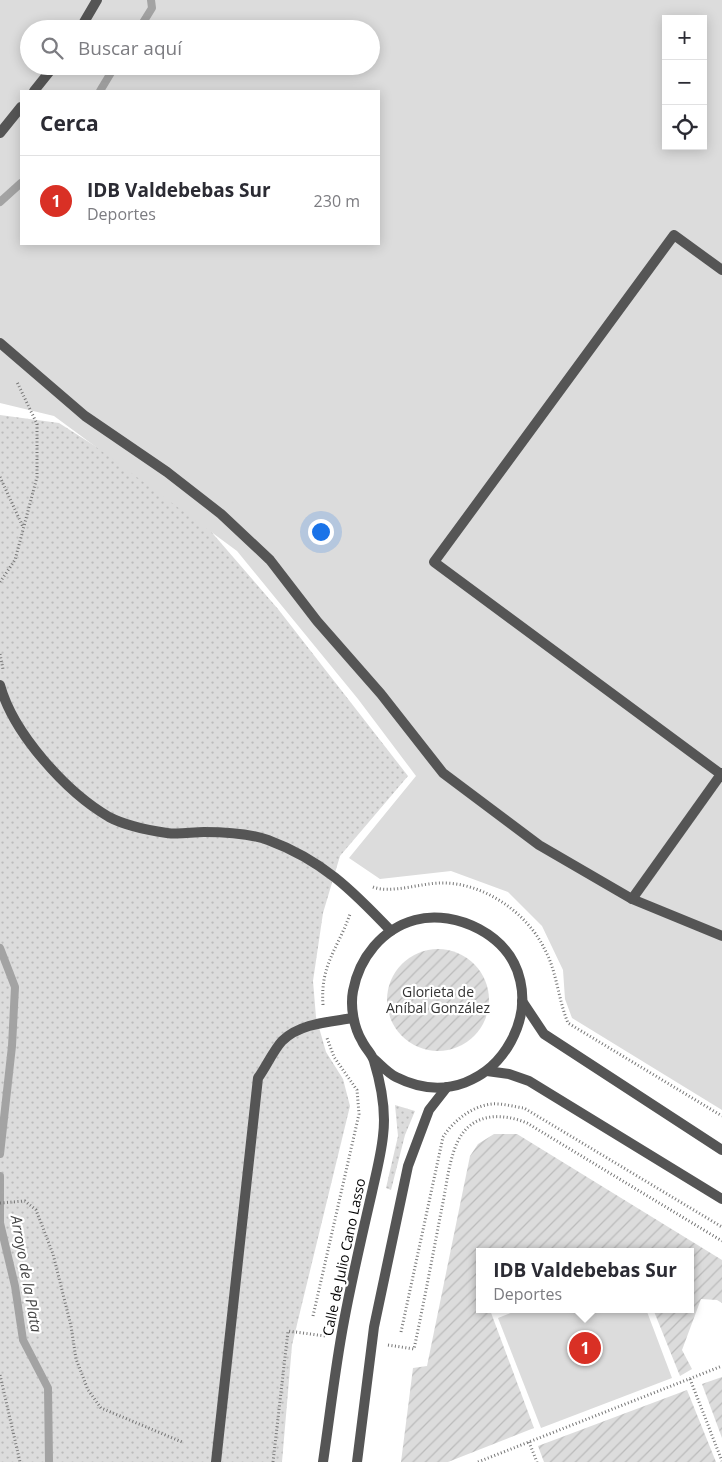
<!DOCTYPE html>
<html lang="es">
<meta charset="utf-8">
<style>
:root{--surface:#fff;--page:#f2f2f3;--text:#2b2b33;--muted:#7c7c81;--line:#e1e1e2;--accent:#d93025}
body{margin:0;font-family:"Open Sans",sans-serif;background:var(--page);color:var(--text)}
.controls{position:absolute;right:15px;top:15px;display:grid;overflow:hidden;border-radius:0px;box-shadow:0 2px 12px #0003}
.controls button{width:45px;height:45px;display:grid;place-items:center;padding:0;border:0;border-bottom:1px solid var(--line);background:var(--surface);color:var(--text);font:25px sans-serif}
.you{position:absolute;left:320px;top:531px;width:18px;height:18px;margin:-12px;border:4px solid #fff;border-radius:50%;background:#1a73e8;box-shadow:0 0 0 8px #1a73e833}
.badge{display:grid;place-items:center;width:32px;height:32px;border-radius:50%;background:var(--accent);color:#fff;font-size:16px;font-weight:700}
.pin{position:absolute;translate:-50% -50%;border:2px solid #fff;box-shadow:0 1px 5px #0006}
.popup{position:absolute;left:476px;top:1248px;width:218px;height:65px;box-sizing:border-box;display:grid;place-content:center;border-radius:0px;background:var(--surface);filter:drop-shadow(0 1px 4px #0005);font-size:16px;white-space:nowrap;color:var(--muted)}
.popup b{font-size:19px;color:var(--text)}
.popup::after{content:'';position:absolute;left:50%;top:100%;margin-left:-10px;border:10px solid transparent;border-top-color:var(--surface)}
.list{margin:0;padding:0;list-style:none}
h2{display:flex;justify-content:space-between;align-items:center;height:65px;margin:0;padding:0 20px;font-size:21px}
h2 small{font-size:16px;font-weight:400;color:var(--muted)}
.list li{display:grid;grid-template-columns:32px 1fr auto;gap:15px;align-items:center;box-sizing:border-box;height:90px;padding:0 20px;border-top:1px solid var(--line)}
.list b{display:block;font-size:19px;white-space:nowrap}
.list p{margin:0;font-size:16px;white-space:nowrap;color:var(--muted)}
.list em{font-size:16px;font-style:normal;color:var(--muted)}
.icon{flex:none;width:28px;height:28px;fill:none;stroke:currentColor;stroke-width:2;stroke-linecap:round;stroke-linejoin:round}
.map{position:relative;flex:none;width:722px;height:1462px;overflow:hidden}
.search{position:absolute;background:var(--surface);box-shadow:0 2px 12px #0003;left:20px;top:20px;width:360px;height:55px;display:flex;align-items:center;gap:12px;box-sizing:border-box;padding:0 18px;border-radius:28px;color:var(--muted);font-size:19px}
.panel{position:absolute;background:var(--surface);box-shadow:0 2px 12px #0003;left:20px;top:90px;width:360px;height:155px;border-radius:0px}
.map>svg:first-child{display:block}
.grass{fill:url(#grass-dots)}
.garden{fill:url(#garden-furrows)}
.pitch{fill:#dcdcdc;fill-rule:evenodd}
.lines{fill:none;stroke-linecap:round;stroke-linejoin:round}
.stream{stroke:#a3a3a3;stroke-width:8}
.path{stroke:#777;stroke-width:3;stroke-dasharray:1 2.5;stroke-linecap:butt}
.lane{stroke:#555;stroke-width:10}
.street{stroke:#555;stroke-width:10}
.labels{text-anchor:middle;stroke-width:4.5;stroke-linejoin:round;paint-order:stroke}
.park-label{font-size:14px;fill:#333;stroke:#fff}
.street-label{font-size:14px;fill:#000;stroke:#fff}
.water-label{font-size:15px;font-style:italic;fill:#444;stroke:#fff}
</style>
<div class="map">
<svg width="722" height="1462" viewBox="0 0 722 1462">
<defs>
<pattern id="grass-dots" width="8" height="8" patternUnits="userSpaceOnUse" patternTransform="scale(1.25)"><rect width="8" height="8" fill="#dcdcdc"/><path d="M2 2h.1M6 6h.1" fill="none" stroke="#bbb" stroke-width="1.8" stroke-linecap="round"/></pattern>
<pattern id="garden-furrows" width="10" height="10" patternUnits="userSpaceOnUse" patternTransform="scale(1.25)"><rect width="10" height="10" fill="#dcdcdc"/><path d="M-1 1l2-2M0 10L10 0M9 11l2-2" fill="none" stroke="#bbb"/></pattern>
</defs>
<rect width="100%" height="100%" fill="#fff"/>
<g class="grass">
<path d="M0,415l59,8 130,83 89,103 130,167 -68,80 -17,57 -10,68 3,36 10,35 17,27 7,27 -58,239 -10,117h-282z"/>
<path d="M395,1105l20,6 -10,24 -14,55 -5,-2 12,-52z"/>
</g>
<g class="garden">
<circle cx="438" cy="1000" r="51"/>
<path d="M494,1134h23l205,126v43l-5,-3 -16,-1 -19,51 10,19 -12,7 -27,-67h37v-57h-210v57h12l-2,1 44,118 -86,34h-47l12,-94 14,-2 43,-210 8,-12z"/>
<path d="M722,1377v61l-20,-54z"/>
<path d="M687,1390l29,72h-172l-6,-16z"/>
</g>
<g class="pitch">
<path d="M0,0h722v1110l-150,-92 -7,-19 -2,-29 -21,-44 -34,-34 -57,-21 -71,8 -31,-21 67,-82 -58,-77 -121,-148 -183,-135 -54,-13zM666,19h37v127h-37zM29,29h342v37h-342zM21,91h358v153h-358z"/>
<path d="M521,1309h125l26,69 -131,50 -43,-110z"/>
</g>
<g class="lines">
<g class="stream">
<path d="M139,29l13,-21 -1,-8"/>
<path d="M100,91l15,-25"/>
<path d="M0,202l21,-19"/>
<path d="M0,948l15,39 -3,59 -12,108"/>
<path d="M0,1176v47l15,63 8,54 25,48 1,74"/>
</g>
<g class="path">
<path d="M0,477l23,50"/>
<path d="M0,582l15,-22 22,-83v-53l-20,-42"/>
<path d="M0,654l3,15"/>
<path d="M373,887c18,7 48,-4 68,-4 42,-1 87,30 104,67 12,22 13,49 23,73l154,93"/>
<path d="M323,1005c-3,-41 15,-56 27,-91"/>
<path d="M0,1203l25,-2 11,9 17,44 18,72 5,33 12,31 13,18 81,34"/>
<path d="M313,1316l46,-202 -2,-24 -23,-33 -7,-19"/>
<path d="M401,1332l42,-195c10,-16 29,-31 49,-33 10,-1 23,3 32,4l198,119"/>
<path d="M388,1345l26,4c10,-47 19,-95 28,-142 5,-22 7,-54 20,-73 16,-22 43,-20 65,-11l195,118"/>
<path d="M0,1375l20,87"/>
<path d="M690,1379l32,82"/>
<path d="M529,1442l8,20"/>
<path d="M273,1462l15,-131 37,5"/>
<path d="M478,1462l244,-96"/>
</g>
<g class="lane">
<path d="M80,29l17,-29"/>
<path d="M34,91l20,-25"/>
<path d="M0,133l21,-26"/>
<path d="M722,270l-48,-35 -240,327 288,213"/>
<path d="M0,343l85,73 82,56 54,42 49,46 47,61 64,73 62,79 96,72 93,54 90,37"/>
<path d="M632,899l90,-126"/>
<path d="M216,1462l42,-384c8,-11 15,-27 24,-37 18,-18 48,-19 71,-23"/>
</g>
<g class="street">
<path d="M0,685c13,48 66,107 109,132 17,9 38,13 58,16 12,2 25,-1 37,-1 21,0 44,1 64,8 54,20 84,50 123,91"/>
<path d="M522,1001l22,33 178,116"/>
<path d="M487,1071l22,3 20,7 193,118"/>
<path d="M323,1462c7,-47 12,-94 21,-141 8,-43 18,-86 28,-129 4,-18 9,-37 11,-56 3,-23 -2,-52 -9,-75 -2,-7 -9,-13 -12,-20 -8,-13 -12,-34 -9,-50 6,-33 29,-62 62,-71 21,-6 45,-1 64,9 95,51 18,199 -83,148 -8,-4 -15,-12 -22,-18"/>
<path d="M357,1462l17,-135 34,-161 21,-56 18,-23"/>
</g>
</g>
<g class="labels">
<g class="park-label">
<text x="438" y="997">Glorieta de<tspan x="438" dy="16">Aníbal González</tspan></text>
</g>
<g class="street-label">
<text transform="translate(344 1257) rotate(-78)" y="5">Calle de Julio Cano Lasso</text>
</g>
<g class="water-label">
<text transform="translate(26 1274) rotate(80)" y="5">Arroyo de la Plata</text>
</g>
</g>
</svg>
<div class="controls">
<button>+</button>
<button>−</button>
<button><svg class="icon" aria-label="locate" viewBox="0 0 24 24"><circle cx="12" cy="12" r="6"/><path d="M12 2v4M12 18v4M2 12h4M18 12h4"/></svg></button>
</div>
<div class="you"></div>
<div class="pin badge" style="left:585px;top:1348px">1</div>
<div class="popup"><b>IDB Valdebebas Sur</b>Deportes</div>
<div class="search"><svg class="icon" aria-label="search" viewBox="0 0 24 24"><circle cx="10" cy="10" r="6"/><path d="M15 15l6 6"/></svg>Buscar aquí</div>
<section class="panel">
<h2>Cerca<small></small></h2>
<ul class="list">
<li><span class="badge">1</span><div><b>IDB Valdebebas Sur</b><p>Deportes</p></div><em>230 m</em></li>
</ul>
</section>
</div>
